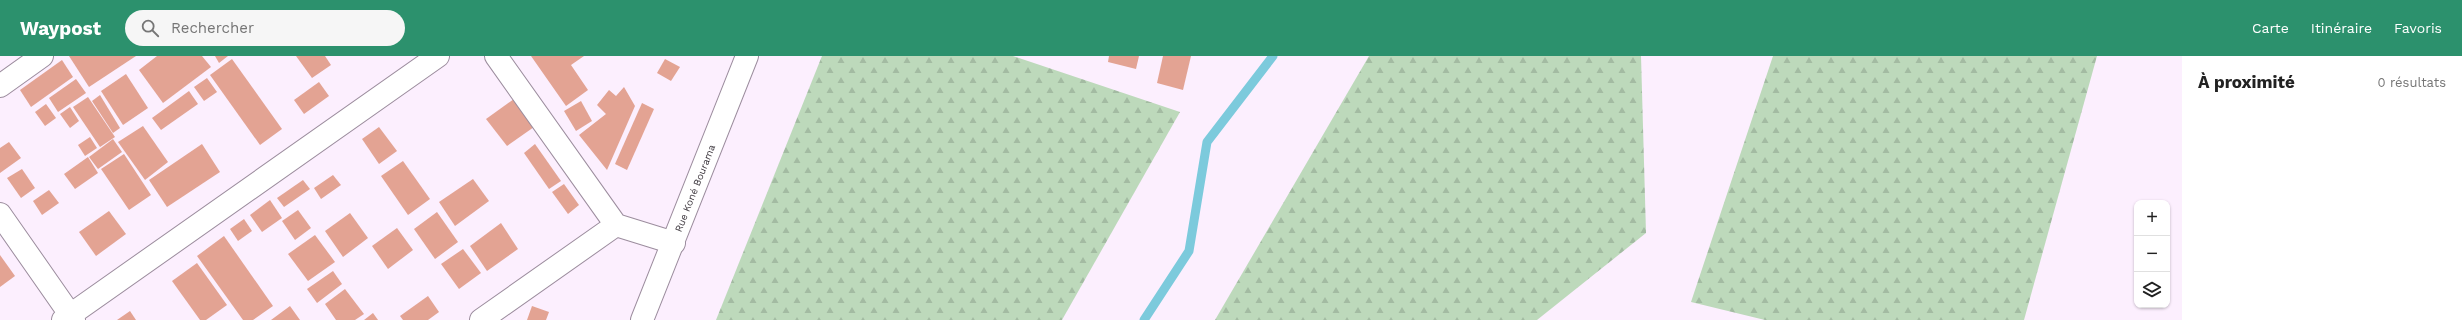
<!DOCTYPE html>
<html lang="fr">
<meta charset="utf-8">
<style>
:root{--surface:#fff;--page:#f6f6f6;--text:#222;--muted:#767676;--line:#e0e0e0;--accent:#2c916d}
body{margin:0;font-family:"Work Sans",sans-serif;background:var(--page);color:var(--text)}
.controls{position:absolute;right:12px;bottom:12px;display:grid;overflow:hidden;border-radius:8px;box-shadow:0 1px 3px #0004}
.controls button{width:36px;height:36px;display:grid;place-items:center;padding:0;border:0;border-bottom:1px solid var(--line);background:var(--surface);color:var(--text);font:20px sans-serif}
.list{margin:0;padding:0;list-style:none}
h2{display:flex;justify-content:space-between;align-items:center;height:52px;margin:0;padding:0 16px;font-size:17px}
h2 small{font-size:13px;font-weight:400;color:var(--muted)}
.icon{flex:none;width:22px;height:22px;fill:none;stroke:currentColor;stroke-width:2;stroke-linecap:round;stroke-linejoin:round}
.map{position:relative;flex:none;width:2182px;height:264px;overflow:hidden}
header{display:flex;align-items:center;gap:24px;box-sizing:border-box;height:56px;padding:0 20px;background:var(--accent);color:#fff}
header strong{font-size:19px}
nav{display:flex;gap:22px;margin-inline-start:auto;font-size:14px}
.search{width:280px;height:36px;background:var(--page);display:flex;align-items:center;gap:10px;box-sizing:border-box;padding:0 14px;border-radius:22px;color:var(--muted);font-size:15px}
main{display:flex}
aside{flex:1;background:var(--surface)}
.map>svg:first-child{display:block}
.forest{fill:url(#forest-firs)}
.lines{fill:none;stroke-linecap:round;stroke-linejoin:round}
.stream{stroke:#7ccadc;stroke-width:9}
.building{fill:#e3a393}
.minor-casing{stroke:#9c8d9e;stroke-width:24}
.trunk-casing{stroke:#9c8d9e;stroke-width:24}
.minor{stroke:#fff;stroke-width:22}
.trunk{stroke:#fff;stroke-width:22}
.labels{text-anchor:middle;stroke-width:3;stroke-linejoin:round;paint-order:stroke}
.street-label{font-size:10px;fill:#373138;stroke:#fff}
</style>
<header>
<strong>Waypost</strong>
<div class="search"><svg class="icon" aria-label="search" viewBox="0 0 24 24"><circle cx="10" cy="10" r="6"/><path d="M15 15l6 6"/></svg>Rechercher</div>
<nav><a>Carte</a><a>Itinéraire</a><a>Favoris</a></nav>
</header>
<main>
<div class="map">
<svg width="2182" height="264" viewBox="0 0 2182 264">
<defs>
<pattern id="forest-firs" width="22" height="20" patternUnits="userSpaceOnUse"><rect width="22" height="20" fill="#bdd9bb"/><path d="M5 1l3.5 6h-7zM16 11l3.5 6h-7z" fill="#a3bba2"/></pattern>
</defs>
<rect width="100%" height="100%" fill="#fceffe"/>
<g class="forest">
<path d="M822,0h191l167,56 -118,208h-346z"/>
<path d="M1369,0h272l5,177 -109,87h-322z"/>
<path d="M1773,0h324l-73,264h-259l-74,-18z"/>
</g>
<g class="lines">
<path class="stream" d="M1144,264l45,-69 18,-109 66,-86"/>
</g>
<g class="building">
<path d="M69,0h67l-47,31z"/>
<path d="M157,0h45l9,11 -48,36 -24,-33z"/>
<path d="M215,0h13l-9,7z"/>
<path d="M296,0h29l6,9 -19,13z"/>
<path d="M531,0h53l-13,9 17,25 -22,16z"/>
<path d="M1109,0h30l-3,13 -28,-7z"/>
<path d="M1163,0h28l-8,34 -26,-7z"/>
<path d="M232,3l50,70 -22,16 -50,-70z"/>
<path d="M665,3l15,8 -9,14 -14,-8z"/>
<path d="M62,4l11,17 -42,30 -11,-17z"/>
<path d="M126,18l22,34 -25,17 -22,-34z"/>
<path d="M207,22l10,14 -13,9 -10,-14z"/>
<path d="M76,23l10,14 -28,19 -9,-14z"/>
<path d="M319,26l10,14 -25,18 -10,-14z"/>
<path d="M624,31l11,19 -28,64 -28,-35 27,-21 -9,-9 12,-15 7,6z"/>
<path d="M189,35l9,13 -37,26 -9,-12z"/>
<path d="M100,39l20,33 -7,5 -21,-32z"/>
<path d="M88,41l27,40 -15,10 -27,-40z"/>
<path d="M514,43l20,28 -27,19 -21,-27z"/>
<path d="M581,45l11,20 -16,10 -12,-20z"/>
<path d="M642,47l12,6 -27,61 -12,-6z"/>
<path d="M46,48l10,14 -11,8 -10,-14z"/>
<path d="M70,51l9,14 -9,7 -10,-14z"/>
<path d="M143,70l25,36 -23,18 -27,-38z"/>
<path d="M379,71l18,24 -18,13 -17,-25z"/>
<path d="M90,81l7,11 -12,8 -7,-11z"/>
<path d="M113,83l9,13 -24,17 -9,-12z"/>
<path d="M9,86l12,16 -21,15v-25z"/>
<path d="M202,88l18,28 -53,35 -18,-27z"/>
<path d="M535,88l26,37 -12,8 -25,-36z"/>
<path d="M124,98l27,41 -22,15 -28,-41z"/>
<path d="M88,101l10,16 -23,16 -11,-15z"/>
<path d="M403,105l27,38 -22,16 -27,-39z"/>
<path d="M22,113l13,19 -14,10 -14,-20z"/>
<path d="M333,119l8,10 -20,14 -7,-11z"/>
<path d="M473,123l16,22 -34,25 -16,-24z"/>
<path d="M303,124l7,9 -26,18 -7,-9z"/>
<path d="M564,128l15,21 -11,9 -16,-22z"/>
<path d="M49,134l10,13 -17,12 -9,-14z"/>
<path d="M270,144l12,18 -20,14 -12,-17z"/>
<path d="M298,154l13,18 -16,12 -13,-19z"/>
<path d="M109,155l17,23 -30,22 -17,-24z"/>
<path d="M437,156l21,30 -23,17 -21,-30z"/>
<path d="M350,157l18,25 -25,19 -18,-26z"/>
<path d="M244,163l8,12 -14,10 -8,-12z"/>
<path d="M501,167l17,26 -31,22 -17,-25z"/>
<path d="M397,172l16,22 -25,19 -16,-23z"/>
<path d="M315,179l20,27 -27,19 -20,-27z"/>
<path d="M224,180l49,70 -20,14h-10l-46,-64z"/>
<path d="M463,193l18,24 -22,16 -18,-25z"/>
<path d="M0,199l15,21 -15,11z"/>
<path d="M197,207l30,42 -21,15h-6l-28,-39z"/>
<path d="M333,215l9,13 -25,19 -10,-14z"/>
<path d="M345,233l19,25 -9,6h-19l-11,-16z"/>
<path d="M428,240l11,16 -11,8h-25l-3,-4z"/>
<path d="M290,250l10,14h-29z"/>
<path d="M532,250l17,6 -3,8h-19z"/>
<path d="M130,255l6,9h-19z"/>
<path d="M373,257l5,7h-14z"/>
</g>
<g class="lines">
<g class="minor-casing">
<g id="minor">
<path d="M496,0l120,169 58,18"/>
<path d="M0,30l42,-30"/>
<path d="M0,158l74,106"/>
<path d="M63,264l375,-264"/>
<path d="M481,264l135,-95"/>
</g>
</g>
<g class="trunk-casing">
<g id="trunk">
<path id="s1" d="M642,264l105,-264"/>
</g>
</g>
<use href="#minor" class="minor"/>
<use href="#trunk" class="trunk"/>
</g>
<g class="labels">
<g class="street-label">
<text dy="4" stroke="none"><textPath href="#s1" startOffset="142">Rue Koné Bourama</textPath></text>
</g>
</g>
</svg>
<div class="controls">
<button>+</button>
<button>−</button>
<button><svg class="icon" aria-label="layers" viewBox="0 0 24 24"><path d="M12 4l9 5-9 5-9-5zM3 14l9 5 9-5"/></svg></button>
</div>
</div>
<aside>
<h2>À proximité<small>0 résultats</small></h2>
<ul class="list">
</ul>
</aside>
</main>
